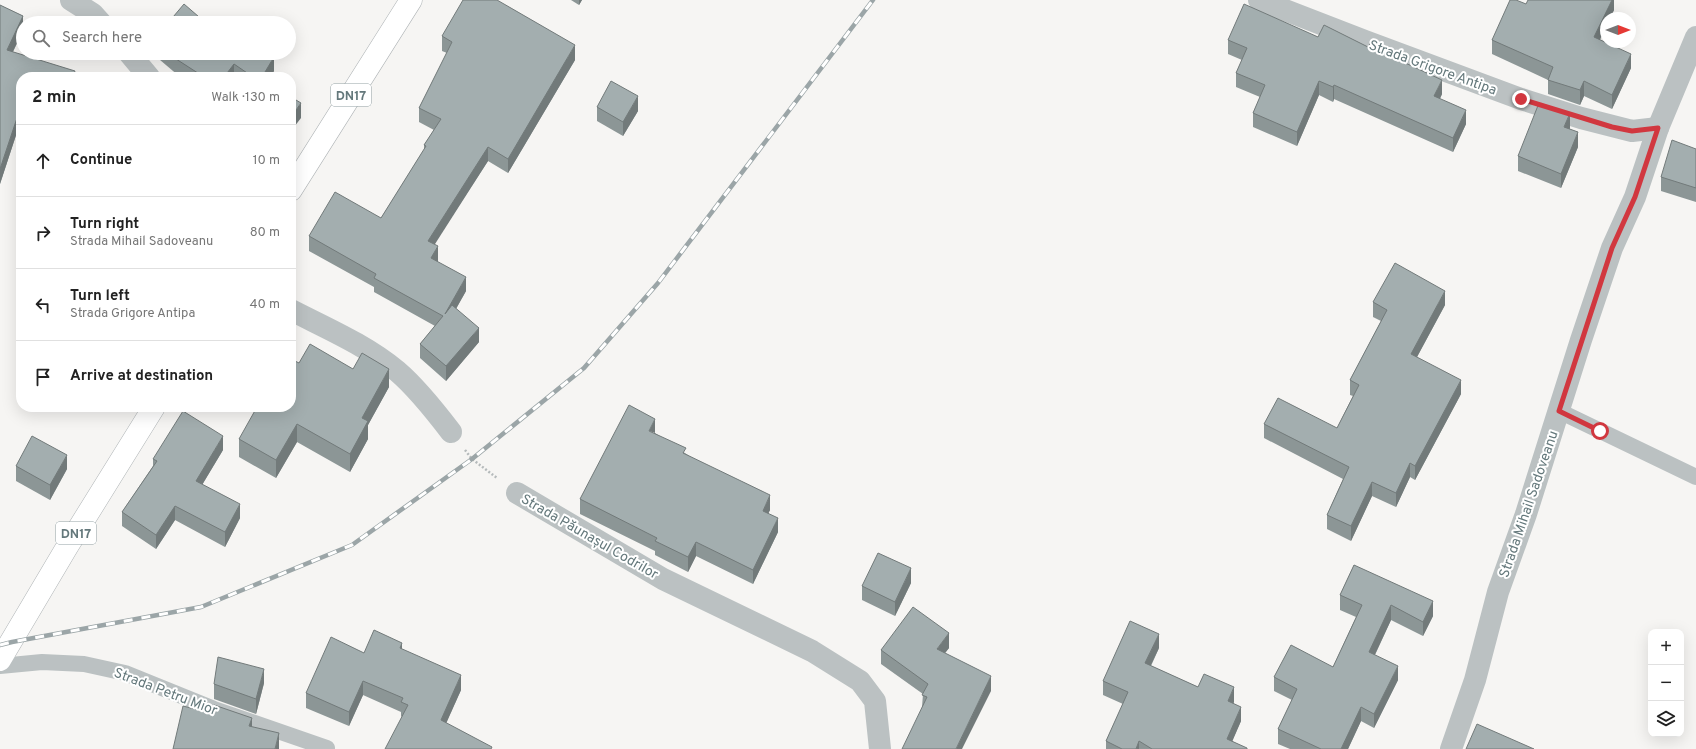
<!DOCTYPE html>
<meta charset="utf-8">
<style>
:root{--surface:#fff;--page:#f6f6f6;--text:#222;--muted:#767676;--line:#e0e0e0}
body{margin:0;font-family:Overpass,sans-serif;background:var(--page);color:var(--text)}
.controls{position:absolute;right:12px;bottom:12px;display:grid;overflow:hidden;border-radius:8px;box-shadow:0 4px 16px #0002}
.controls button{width:36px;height:36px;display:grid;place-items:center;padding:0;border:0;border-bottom:1px solid var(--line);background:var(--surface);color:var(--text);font:20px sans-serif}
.compass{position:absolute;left:1600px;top:12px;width:36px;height:36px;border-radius:50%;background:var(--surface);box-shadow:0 4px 16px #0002;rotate:90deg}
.stop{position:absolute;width:12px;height:12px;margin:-9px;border:3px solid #d1373f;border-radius:50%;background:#fff}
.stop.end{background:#d1373f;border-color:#fff;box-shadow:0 1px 4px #0008}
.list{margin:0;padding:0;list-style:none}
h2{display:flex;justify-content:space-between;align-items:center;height:52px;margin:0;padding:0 16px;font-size:17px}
h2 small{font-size:13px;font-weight:400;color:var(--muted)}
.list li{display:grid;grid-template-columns:26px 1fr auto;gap:12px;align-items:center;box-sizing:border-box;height:72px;padding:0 16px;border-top:1px solid var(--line)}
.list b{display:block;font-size:15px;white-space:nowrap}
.list p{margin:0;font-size:13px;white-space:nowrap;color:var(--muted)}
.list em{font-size:13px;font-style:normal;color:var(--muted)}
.icon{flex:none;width:22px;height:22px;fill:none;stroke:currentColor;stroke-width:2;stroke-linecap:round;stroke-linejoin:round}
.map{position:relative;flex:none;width:1696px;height:749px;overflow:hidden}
.search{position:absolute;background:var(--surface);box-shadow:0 4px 16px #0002;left:16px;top:16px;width:280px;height:44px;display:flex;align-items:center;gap:10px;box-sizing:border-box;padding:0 14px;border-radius:22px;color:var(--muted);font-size:15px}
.panel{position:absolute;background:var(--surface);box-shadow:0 4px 16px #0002;left:16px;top:72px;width:280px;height:340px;border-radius:16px}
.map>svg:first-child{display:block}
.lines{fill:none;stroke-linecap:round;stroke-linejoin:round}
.highway-casing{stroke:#afb4b6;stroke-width:23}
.path{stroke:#b5babb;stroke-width:2.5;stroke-dasharray:2 2;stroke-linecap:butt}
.lane{stroke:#bbc1c2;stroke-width:16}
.street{stroke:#bbc1c2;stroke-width:22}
.highway{stroke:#fff;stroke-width:22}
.rail-casing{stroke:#9ba5a7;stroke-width:4.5}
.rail{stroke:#fff;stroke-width:3;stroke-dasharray:9;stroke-linecap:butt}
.wall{fill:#8c9696}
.shaded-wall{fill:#727a7a}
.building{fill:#a3aeaf;stroke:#727a7a}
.route{stroke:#d1373f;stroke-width:5}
.labels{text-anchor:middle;stroke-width:4;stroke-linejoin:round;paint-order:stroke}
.shield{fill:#fff;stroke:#92a0a3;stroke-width:1}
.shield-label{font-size:13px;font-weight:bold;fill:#64787b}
.street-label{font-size:14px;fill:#64787b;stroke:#fff}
</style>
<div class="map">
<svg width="1696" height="749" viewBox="0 0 1696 749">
<rect width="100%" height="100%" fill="#f6f5f3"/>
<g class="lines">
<g class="highway-casing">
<g id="highway">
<path d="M291,190l120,-190"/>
<path d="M0,660l67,-113 87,-140"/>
</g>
</g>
<path class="path" d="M465,450l7,9 25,19"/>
<g class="lane">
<path d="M1559,411l137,66"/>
<path d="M0,666l42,-4 42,2 41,9 89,36 113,39"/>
</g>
<g class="street">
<path d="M71,0l22,14 8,9"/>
<path d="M1259,0l106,41 156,58 60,19 51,13 26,-3"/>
<path d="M129,53l20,24"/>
<path d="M291,310c35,18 75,35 106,61 20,17 38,40 54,61"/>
<path d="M517,493l146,86 149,72 48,30 15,20 5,48"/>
<path d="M1451,749l24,-69 23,-88 28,-78 55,-174 31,-92 23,-51 23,-69 38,-91"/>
</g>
<use href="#highway" class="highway"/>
<g class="rail-casing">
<path id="rail" d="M0,645l12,-3 189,-35 151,-62 120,-86 112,-91 74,-85 215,-283"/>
</g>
<use href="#rail" class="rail"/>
</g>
<g class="wall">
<path d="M571,0h11l-3,5z"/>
<path d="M1614,0v10l-4,8h-4v8l-6,14 31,28 -19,41 -28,-13 -4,9 -32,-11v-14l-56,-26v-14l34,-36z"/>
<path d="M0,5l23,11v14l-10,22 62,25h-54v46h-1l-20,61z"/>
<path d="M442,36l133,24 -67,113 -20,-12 -54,83 3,17 29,30 -10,18 23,33 -33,39 -26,-23v-14l15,-18 -61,-34v-5l-65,-36v-15l72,-18 43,-68v-5l10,-15 -15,-8v-14l28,-55 -5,-2z"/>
<path d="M1318,37l50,10 22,10 52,37 -2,5 26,25 -13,28 -119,-53 -1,3 -14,-7 -22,51 -44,-19v-14l7,-16 -24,-10v-14l6,-13 -14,-6v-14z"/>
<path d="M153,53h115l6,18 -4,6h-89l-8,-6 -20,-17z"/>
<path d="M597,107l41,4 -15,25 -26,-15z"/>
<path d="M1570,128v1l8,18 -17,41 -43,-17v-15z"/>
<path d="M1696,149v53l-35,-11v-14z"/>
<path d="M1373,302l72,3 -28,52 44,37 -46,86 -5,-3 -14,30 -24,-11 -21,45 -24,-12v-14l16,-36 -79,-41v-14l73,4 16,-32 -3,-1v-15l31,-59 -8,-4z"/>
<path d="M299,363l54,6 36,18 -21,38v14l-18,33 -53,-30 -21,36 -37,-21v-18z"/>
<path d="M655,433l115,77 -2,3 10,19 -25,52 -57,-28 -8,16 -33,-17v-4l-75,-37v-15z"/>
<path d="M223,450l-21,35 38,33 -15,29 -50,-27 -19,29 -34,-23v-14l31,-46v-7z"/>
<path d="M16,466l51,3 -17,31 -34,-19z"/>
<path d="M1354,565l79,51 -10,20 -32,-16 -16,35 23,25 -24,48 -13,-7 -13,28h-58l-12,-5v-15l14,-29 -18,-9v-14l59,-10 23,-50 -16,-7v-15z"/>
<path d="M911,583l-16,33 -33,-16v-14z"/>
<path d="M949,648l-4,5 46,38 -69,16 1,-13 -42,-30v-14z"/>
<path d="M1159,648l-8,18 47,21 36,15 -1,1 8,18 -9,20 15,8h-141v-8l17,-37 -20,-9v-14z"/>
<path d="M402,649l59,41 -15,33 46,26 -90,-32 -1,-1v-4l-38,-17 -14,31 -43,-18v-15l58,-40z"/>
<path d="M264,683l-8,31 -42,-15v-15z"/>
</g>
<g class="shaded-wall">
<path d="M579,0h3l-3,5z"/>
<path d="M1612,0h2v10l-4,8h-4v8l-12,26v-15z"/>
<path d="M23,16v14l-16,34v-14z"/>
<path d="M575,45v15l-67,113v-14z"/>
<path d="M1390,49v15l-2,-9z"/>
<path d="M1631,54v14l-19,41v-14z"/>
<path d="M274,57v14l-4,6h-8z"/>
<path d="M234,64v13h-10z"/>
<path d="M1442,80v14l-8,16v-14z"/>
<path d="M1319,81v14l-22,51v-14z"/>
<path d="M1584,81v15l-4,9v-15z"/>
<path d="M1334,85v14l-1,3v-15z"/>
<path d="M638,96v15l-15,25v-14z"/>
<path d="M301,103v15l-10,13v-14z"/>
<path d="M20,109v14l-20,61v-15z"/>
<path d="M1466,110v14l-13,28v-14z"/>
<path d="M1570,113v15l-6,14v-15z"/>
<path d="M1578,132v15l-17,41v-14z"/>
<path d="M488,147v14l-60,94v-14z"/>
<path d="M438,246v15l-7,11v-14z"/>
<path d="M466,277v14l-21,37v-14z"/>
<path d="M1445,291v14l-34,63v-14z"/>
<path d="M479,328v14l-33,39v-15z"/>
<path d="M389,369v18l-21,38v14l-18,33v-18l12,-36z"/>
<path d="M1461,380v14l-46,86v-14z"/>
<path d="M655,419v14l-6,-2z"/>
<path d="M297,424v18l-21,36v-18z"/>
<path d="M223,436v14l-27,45v-14z"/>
<path d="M67,455v14l-17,31v-15z"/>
<path d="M1410,463v14l-14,30v-14z"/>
<path d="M1372,482v14l-21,45v-15z"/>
<path d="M770,495v15l-7,15v-14z"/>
<path d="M240,504v14l-15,29v-15z"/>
<path d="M175,506v14l-19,29v-14z"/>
<path d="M778,518v14l-25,52v-14z"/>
<path d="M696,542v14l-8,16v-15z"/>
<path d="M911,568v15l-16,33v-14z"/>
<path d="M1433,601v15l-10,20v-14z"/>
<path d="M1391,605v15l-22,47v-15z"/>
<path d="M949,633v15l-12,15v-14z"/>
<path d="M1159,634v14l-14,29v-14z"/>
<path d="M402,643v14l-2,-9z"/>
<path d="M1398,666v14l-24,48v-14z"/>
<path d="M264,669v14l-8,31v-15z"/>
<path d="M461,675v15l-20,45v-15z"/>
<path d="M991,676v15l-29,58h-6z"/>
<path d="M363,681v14l-14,31v-14z"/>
<path d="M1234,687v15l-6,13v-14z"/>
<path d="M1241,707v14l-12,28 -2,-10z"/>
<path d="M1361,707v14l-13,28h-7z"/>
<path d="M252,718v14l-3,-6z"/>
<path d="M279,733v16h-4z"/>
<path d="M1139,741v8h-3z"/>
</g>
<g class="building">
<path d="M463,0h34l78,45 -67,114 -20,-12 -60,94 10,5 -7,12 35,19 -21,37 7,-9 27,23 -33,38 -26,-22 23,-28 -69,-38 2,-4 -67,-38 26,-44 46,26 45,-72 -2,-1 17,-26 -22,-11 33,-66 -10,-6z"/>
<path d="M1510,0h6l10,4 2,-4h84l-18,37 37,17 -19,41 -28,-14 -4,9 -32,-10 5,-13 -61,-27z"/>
<path d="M184,4l22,19h-38z"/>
<path d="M1244,4l74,33 6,-12 44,22 3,-5 19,7 -2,6 54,25 -8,16 32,14 -13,28 -119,-53 -1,2 -14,-6 -22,51 -44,-19 12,-28 -29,-12 11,-25 -19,-8z"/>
<path d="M0,5l23,11 -16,34 68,21 -2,6h-52v32h-1l-20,60z"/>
<path d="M168,53h100l6,4 -12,20h-9l-19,-13 -10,13h-20l-31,-20z"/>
<path d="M611,81l27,15 -15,26 -26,-15z"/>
<path d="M291,97l10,6 -10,14z"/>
<path d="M1539,103l31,10 -6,14 14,5 -17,42 -43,-18z"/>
<path d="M1672,140l24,9v39l-35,-11z"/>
<path d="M1395,263l50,28 -34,63 50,26 -46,86 -5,-3 -14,30 -24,-11 -21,44 -24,-11 22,-48 -85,-43 14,-26 59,30 22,-43 -9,-5 37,-70 -14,-8z"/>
<path d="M310,344l43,25 9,-16 27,16 -27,49 6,3 -18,33 -53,-30 -21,36 -37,-21 18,-32h34v-48l8,4z"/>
<path d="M629,405l26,14 -6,12 37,17 -3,5 87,42 -7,16 15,7 -25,52 -57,-28 -8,15 -33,-16 2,-3 -77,-39z"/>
<path d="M183,411l40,25 -27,45 44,23 -15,28 -50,-26 -19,29 -34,-23 35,-51 -4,-2z"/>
<path d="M32,436l35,19 -17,30 -34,-19z"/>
<path d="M878,553l33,15 -16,34 -33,-16z"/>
<path d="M1354,565l79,36 -10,21 -32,-17 -22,47 29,14 -24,48 -13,-7 -20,42h-20l-43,-20 19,-40 -23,-12 17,-32 42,22 29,-62 -22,-10z"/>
<path d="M913,607l36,26 -12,16 54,27 -35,73h-54l25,-52 -5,-2 6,-11 -47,-34z"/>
<path d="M1130,621l29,13 -14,29 53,24 6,-13 30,13 -6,14 13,6 -14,32 20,9v1h-95l-13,-8 -3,8h-14l-16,-8 22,-49 -25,-11z"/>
<path d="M374,630l28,13 -2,5 61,27 -20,45 51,27 -1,2h-106l23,-44 -7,-3 2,-4 -40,-17 -14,31 -43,-19 25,-56 33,16z"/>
<path d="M218,657l46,12 -8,30 -42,-15z"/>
<path d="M214,705l38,13 -3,8 30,7 -4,16h-102l10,-43 31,8z"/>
<path d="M1477,724l57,25h-68z"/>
</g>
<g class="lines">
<path class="route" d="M1521,99l91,28 20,4 26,-3 -23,69 -23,51 -53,163 41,20"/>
</g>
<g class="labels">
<g class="shield">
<rect x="331" y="84" width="40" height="22" rx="3"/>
<rect x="56" y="522" width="40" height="22" rx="3"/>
</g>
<g class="shield-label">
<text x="351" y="100">DN17</text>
<text x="76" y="538">DN17</text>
</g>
<g class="street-label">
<text transform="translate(1433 67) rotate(20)" y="5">Strada Grigore Antipa</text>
<text transform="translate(1528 504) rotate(-71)" y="5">Strada Mihail Sadoveanu</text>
<text transform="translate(590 536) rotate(30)" y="5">Strada Păunașul Codrilor</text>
<text transform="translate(166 691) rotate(21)" y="5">Strada Petru Mior</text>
</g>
</g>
</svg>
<div class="controls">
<button>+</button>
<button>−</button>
<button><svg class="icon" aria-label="layers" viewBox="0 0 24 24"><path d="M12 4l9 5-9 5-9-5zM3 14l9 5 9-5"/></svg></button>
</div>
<svg class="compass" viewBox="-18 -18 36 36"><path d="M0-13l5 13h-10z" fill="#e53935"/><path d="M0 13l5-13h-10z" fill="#767676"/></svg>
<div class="stop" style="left:1600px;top:431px"></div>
<div class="stop end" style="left:1521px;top:99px"></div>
<div class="search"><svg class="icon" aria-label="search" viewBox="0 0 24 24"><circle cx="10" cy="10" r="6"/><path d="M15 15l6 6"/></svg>Search here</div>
<section class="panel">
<h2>2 min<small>Walk · 130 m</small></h2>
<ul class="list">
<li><svg class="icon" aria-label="ahead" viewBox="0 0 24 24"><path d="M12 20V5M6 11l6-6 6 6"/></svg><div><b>Continue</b></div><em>10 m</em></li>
<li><svg class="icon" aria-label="right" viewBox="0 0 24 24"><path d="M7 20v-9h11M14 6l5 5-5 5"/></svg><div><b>Turn right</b><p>Strada Mihail Sadoveanu</p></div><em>80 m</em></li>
<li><svg class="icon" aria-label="left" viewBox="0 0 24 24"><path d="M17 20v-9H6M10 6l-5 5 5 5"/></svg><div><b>Turn left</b><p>Strada Grigore Antipa</p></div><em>40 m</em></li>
<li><svg class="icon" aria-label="arrive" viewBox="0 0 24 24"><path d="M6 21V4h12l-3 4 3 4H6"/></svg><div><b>Arrive at destination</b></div></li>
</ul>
</section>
</div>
